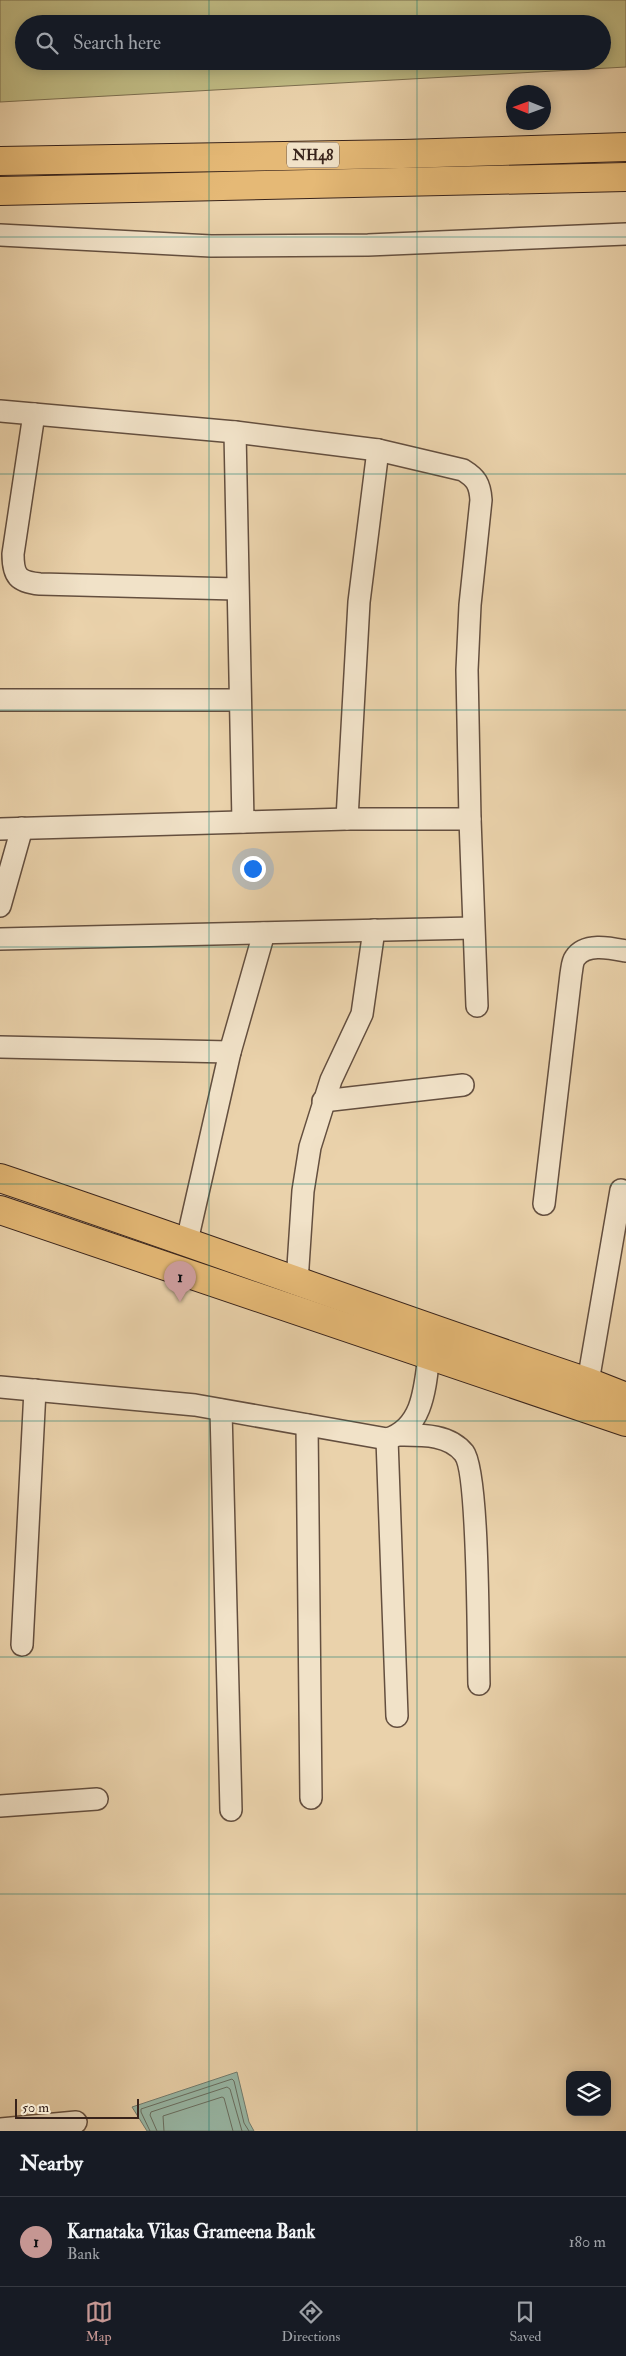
<!DOCTYPE html>
<style>
:root{--surface:#171b24;--page:#242831;--text:#f1f3f6;--muted:#9ea1a6;--line:#363941;--accent:#c59692}
body{margin:0;font-family:"IM FELL Double Pica",serif;background:var(--page);color:var(--text)}
.controls{position:absolute;right:15px;bottom:15px;display:grid;overflow:hidden;border-radius:10px;box-shadow:0 2px 12px #0003}
.controls button{width:45px;height:45px;display:grid;place-items:center;padding:0;border:0;border-bottom:1px solid var(--line);background:var(--surface);color:var(--text);font:25px sans-serif}
.compass{position:absolute;left:506px;top:85px;width:45px;height:45px;border-radius:50%;background:var(--surface);box-shadow:0 2px 12px #0003;rotate:271deg}
.scale{position:absolute;left:15px;bottom:12px;width:124px;box-sizing:border-box;padding-left:5px;border:2px solid #38231b;border-top:0;font-size:14px;line-height:18px;white-space:nowrap;color:#38231b;-webkit-text-stroke:4px #f1e2c8;paint-order:stroke}
.you{position:absolute;left:252px;top:868px;width:18px;height:18px;margin:-12px;border:4px solid #fff;border-radius:50%;background:#1a73e8;box-shadow:0 0 0 8px #1a73e833}
.badge{display:grid;place-items:center;width:32px;height:32px;border-radius:50%;background:var(--accent);color:#111;font-size:16px;font-weight:700}
.pin{position:absolute;translate:-50% -41px;filter:drop-shadow(0 1px 2px #0008)}
.pin::after{content:'';position:absolute;top:26px;width:18px;height:15px;background:inherit;clip-path:polygon(0 0,100% 0,50% 100%)}
.list{margin:0;padding:0;list-style:none}
h2{display:flex;justify-content:space-between;align-items:center;height:65px;margin:0;padding:0 20px;font-size:21px}
h2 small{font-size:16px;font-weight:400;color:var(--muted)}
.list li{display:grid;grid-template-columns:32px 1fr auto;gap:15px;align-items:center;box-sizing:border-box;height:90px;padding:0 20px;border-top:1px solid var(--line)}
.list b{display:block;font-size:19px;white-space:nowrap}
.list p{margin:0;font-size:16px;white-space:nowrap;color:var(--muted)}
.list em{font-size:16px;font-style:normal;color:var(--muted)}
.icon{flex:none;width:28px;height:28px;fill:none;stroke:currentColor;stroke-width:2;stroke-linecap:round;stroke-linejoin:round}
.map{position:relative;flex:none;width:626px;height:2131px;overflow:hidden}
.search{position:absolute;background:var(--surface);box-shadow:0 2px 12px #0003;left:15px;right:15px;top:15px;height:55px;display:flex;align-items:center;gap:12px;box-sizing:border-box;padding:0 18px;border-radius:28px;color:var(--muted);font-size:19px}
.sheet{height:155px;background:var(--surface)}
nav{display:flex;justify-content:space-around;align-items:center;box-sizing:border-box;height:70px;border-top:1px solid var(--line);background:var(--surface);font-size:14px;color:var(--muted)}
nav a{display:grid;justify-items:center;gap:2px}
nav .on{color:var(--accent)}
.map>svg:first-child{display:block}
.green{fill:#bfba83;stroke:#7c6e4f;fill-rule:evenodd}
.water{fill:#98b8a7;stroke:#727c6f}
.lines{fill:none;stroke-linecap:round;stroke-linejoin:round}
.shore{stroke:#686e61;stroke-width:1}
.minor-casing{stroke:#644f3f;stroke-width:24}
.major-casing{stroke:#38231b;stroke-width:30}
.highway-casing{stroke:#38231b;stroke-width:30}
.minor{stroke:#f1e2c8;stroke-width:21}
.major{stroke:#e5b976;stroke-width:28}
.highway{stroke:#e5b976;stroke-width:28}
.grid{fill:none;stroke:#0f766e;stroke-width:1;stroke-opacity:0.55}
.labels{text-anchor:middle;stroke-width:4.5;stroke-linejoin:round;paint-order:stroke}
.shield{fill:#f1e2c8;stroke:#705c4f;stroke-width:1}
.shield-label{font-size:15px;font-weight:bold;fill:#38231b}
</style>
<div class="map">
<svg width="626" height="2131" viewBox="0 0 626 2131">
<rect width="100%" height="100%" fill="#ead2ab"/>
<filter id="stains"><feTurbulence type="fractalNoise" baseFrequency=".004" numOctaves="4"/><feColorMatrix values="0 0 0 0 .2 0 0 0 0 .09 0 0 0 0 .02 0 0 0 .5 -.17"/></filter>
<radialGradient id="worn" r=".72"><stop offset=".6" stop-color="#630" stop-opacity="0"/><stop offset="1" stop-color="#630" stop-opacity=".3"/></radialGradient>
<path class="green" d="M0,0h626v67l-626,35zM24,24h578v37h-578z"/>
<path class="water" d="M237,2072l12,50 5,9h-107l-15,-24z"/>
<g class="lines">
<g class="shore">
<path d="M150,2131l-9,-19v-3l91,-30 2,2 10,42 5,8"/>
<path d="M157,2131l-7,-16 1,-3 76,-25 3,2 12,42"/>
<path d="M164,2131l-1,-15 59,-19 2,1 9,33"/>
</g>
<g class="minor-casing">
<g id="minor">
<path d="M0,235l211,11 157,-1 258,-11"/>
<path d="M0,411l235,21 143,18 85,20c13,8 17,14 18,30l-11,105 -3,65 3,149 7,187"/>
<path d="M34,414l-21,140c0,22 5,28 27,30l196,5"/>
<path d="M235,432l8,390"/>
<path d="M0,700h239"/>
<path d="M347,819l12,-217 19,-152"/>
<path d="M0,829l347,-10h123"/>
<path d="M0,906l22,-78"/>
<path d="M0,939l473,-11"/>
<path d="M0,1047l230,5"/>
<path d="M323,1101l140,-16"/>
<path d="M544,1204l27,-230c1,-5 1,-12 4,-16 10,-16 36,-10 51,-7"/>
<path d="M187,1241l43,-189 34,-119"/>
<path d="M297,1282l6,-91 7,-44 21,-67 31,-66 12,-84"/>
<path d="M588,1382l33,-192"/>
<path d="M0,1387l195,18 192,34c41,-12 38,-63 44,-99"/>
<path d="M221,1410l10,400"/>
<path d="M307,1425l4,373"/>
<path d="M400,1435c22,0 49,-1 64,18 15,19 14,196 15,231"/>
<path d="M387,1439l10,277"/>
<path d="M22,1645l13,-255"/>
<path d="M0,1806l97,-7"/>
<path d="M0,2129l76,-7"/>
</g>
</g>
<g class="major-casing">
<g id="major">
<path d="M0,1178c197,66 391,138 588,204l38,15"/>
<path d="M0,1210l626,212"/>
</g>
</g>
<g class="highway-casing">
<g id="highway">
<path d="M0,161l403,-7 223,-7"/>
<path d="M0,191l626,-14"/>
</g>
</g>
<use href="#minor" class="minor"/>
<use href="#major" class="major"/>
<use href="#highway" class="highway"/>
</g>
<path class="grid" d="M209,0v24M417,0v24M209,61v2070M417,61v2070M0,237h626M0,474h626M0,710h626M0,947h626M0,1184h626M0,1421h626M0,1657h626M0,1894h626"/>
<g class="labels">
<rect class="shield" x="287" y="142.5" width="52" height="25" rx="4"/>
<g class="shield-label">
<text x="313" y="160">NH48</text>
</g>
</g>
<rect width="100%" height="100%" filter="url(#stains)"/>
<rect width="100%" height="100%" fill="url(#worn)"/>
</svg>
<div class="controls">
<button><svg class="icon" aria-label="layers" viewBox="0 0 24 24"><path d="M12 4l9 5-9 5-9-5zM3 14l9 5 9-5"/></svg></button>
</div>
<svg class="compass" viewBox="-18 -18 36 36"><path d="M0-13l5 13h-10z" fill="#e53935"/><path d="M0 13l5-13h-10z" fill="#9ea1a6"/></svg>
<div class="scale">50 m</div>
<div class="you"></div>
<div class="pin badge" style="left:180px;top:1302px">1</div>
<div class="search"><svg class="icon" aria-label="search" viewBox="0 0 24 24"><circle cx="10" cy="10" r="6"/><path d="M15 15l6 6"/></svg>Search here</div>
</div>
<section class="sheet">
<h2>Nearby<small></small></h2>
<ul class="list">
<li><span class="badge">1</span><div><b>Karnataka Vikas Grameena Bank</b><p>Bank</p></div><em>180 m</em></li>
</ul>
</section>
<nav>
<a class="on"><svg class="icon" aria-label="map" viewBox="0 0 24 24"><path d="M3 6l6-2 6 2 6-2v14l-6 2-6-2-6 2zM9 4v14M15 6v14"/></svg>Map</a>
<a><svg class="icon" aria-label="directions" viewBox="0 0 24 24"><path d="M12 3l9 9-9 9-9-9zM9 14v-3h6M13 9l2 2-2 2"/></svg>Directions</a>
<a><svg class="icon" aria-label="saved" viewBox="0 0 24 24"><path d="M7 4h10v16l-5-4-5 4z"/></svg>Saved</a>
</nav>
